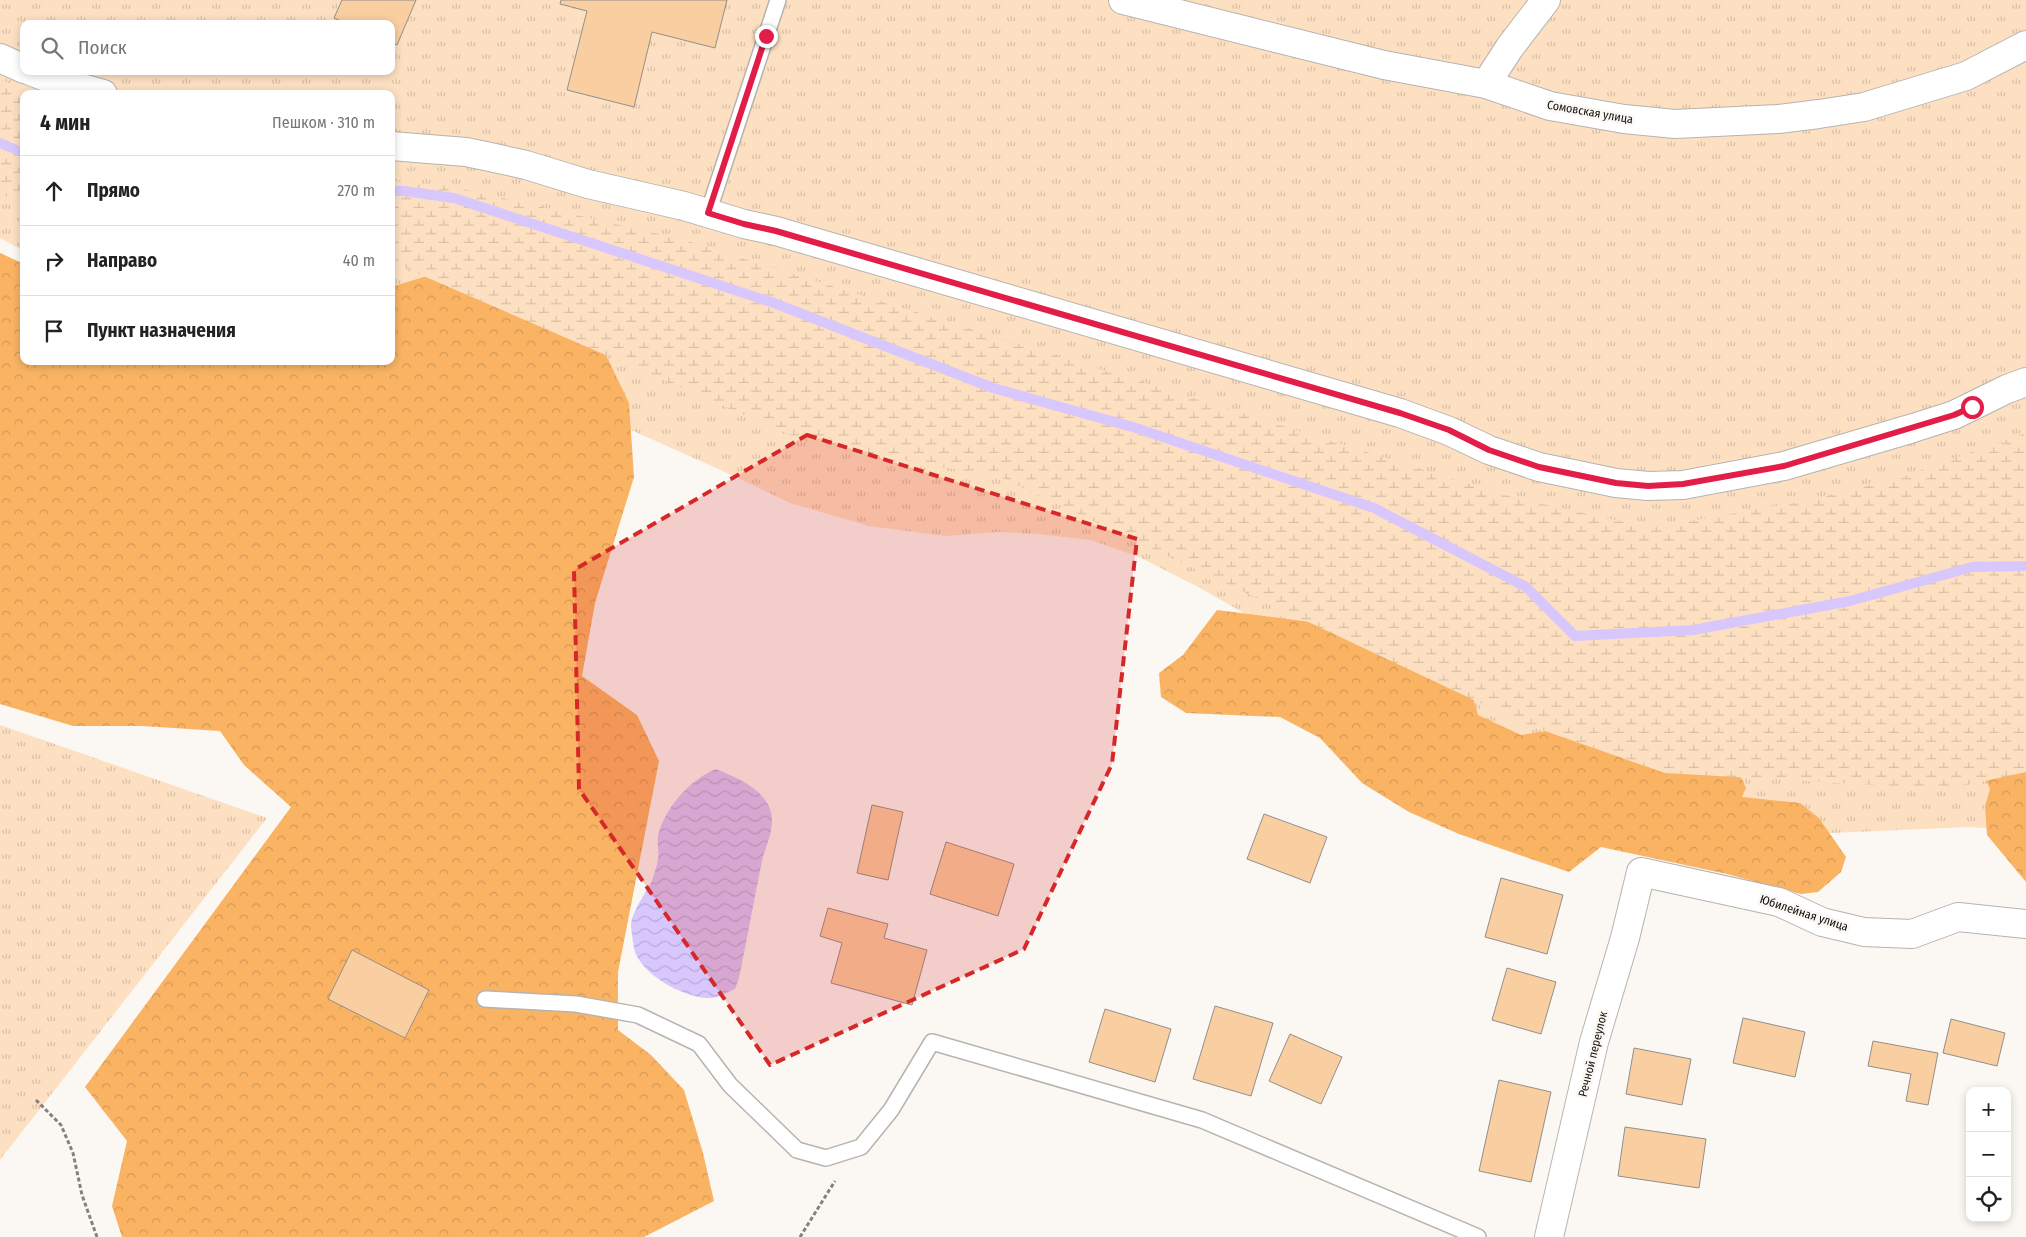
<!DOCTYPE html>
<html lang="ru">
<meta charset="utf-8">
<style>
:root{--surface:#fff;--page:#f6f6f6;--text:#222;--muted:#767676;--line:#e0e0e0}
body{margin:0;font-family:"Fira Sans Condensed",sans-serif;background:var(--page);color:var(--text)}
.controls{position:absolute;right:15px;bottom:15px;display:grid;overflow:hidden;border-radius:10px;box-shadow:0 2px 8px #0003}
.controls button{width:45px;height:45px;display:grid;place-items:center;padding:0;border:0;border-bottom:1px solid var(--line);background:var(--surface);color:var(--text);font:25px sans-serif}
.stop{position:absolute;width:15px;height:15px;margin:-11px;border:4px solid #e11d48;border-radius:50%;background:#fff}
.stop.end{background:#e11d48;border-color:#fff;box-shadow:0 1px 5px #0008}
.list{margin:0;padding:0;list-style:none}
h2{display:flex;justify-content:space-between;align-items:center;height:65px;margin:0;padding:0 20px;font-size:21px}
h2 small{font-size:16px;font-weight:400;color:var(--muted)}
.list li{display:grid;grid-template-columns:32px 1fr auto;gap:15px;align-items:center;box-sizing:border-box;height:70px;padding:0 20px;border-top:1px solid var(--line)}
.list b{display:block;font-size:19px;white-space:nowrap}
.list em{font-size:16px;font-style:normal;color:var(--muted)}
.icon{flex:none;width:28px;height:28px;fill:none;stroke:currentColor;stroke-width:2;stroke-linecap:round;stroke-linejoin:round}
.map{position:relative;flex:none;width:2026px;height:1237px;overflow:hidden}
.search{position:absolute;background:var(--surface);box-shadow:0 2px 8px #0003;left:20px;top:20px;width:375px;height:55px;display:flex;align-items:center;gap:12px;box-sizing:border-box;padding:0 18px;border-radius:10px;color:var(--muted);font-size:19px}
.panel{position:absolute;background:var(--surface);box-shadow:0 2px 8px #0003;left:20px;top:90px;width:375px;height:275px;border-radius:10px}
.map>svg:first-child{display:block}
.grass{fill:url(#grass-tufts);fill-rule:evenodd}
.forest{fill:url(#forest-crowns)}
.wetland{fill:url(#wetland-marsh)}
.water{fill:url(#water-waves)}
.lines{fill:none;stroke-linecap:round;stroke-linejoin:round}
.stream{stroke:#d8c7fd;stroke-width:10}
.building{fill:#f9cea1;stroke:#938f8b}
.lane-casing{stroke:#b7b3af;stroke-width:18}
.street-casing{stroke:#b7b3af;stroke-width:30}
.path{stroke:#84817e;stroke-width:3;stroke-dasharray:4 2.5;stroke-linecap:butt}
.lane{stroke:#fff;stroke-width:15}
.street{stroke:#fff;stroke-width:28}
.route{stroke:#e11d48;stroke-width:6}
.marked{fill:#d62828;fill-opacity:0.2;stroke:#d62828;stroke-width:4;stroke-dasharray:10 6;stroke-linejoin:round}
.labels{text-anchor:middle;stroke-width:5;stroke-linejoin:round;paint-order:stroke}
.street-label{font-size:12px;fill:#12100f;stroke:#fbf7f2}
</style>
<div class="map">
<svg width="2026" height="1237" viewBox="0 0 2026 1237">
<defs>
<pattern id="grass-tufts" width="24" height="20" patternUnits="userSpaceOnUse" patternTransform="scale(1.25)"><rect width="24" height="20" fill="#fde0c2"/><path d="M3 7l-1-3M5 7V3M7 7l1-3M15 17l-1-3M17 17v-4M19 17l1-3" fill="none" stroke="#d8bfa6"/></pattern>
<pattern id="forest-crowns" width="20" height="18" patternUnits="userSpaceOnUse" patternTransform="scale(1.25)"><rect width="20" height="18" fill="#f9b363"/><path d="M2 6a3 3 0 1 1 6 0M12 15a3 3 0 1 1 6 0" fill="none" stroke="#d49955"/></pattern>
<pattern id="wetland-marsh" width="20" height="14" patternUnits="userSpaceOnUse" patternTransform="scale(1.25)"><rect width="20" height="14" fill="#fde0c2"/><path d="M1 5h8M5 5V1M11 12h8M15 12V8" fill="none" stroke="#d8bfa6"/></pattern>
<pattern id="water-waves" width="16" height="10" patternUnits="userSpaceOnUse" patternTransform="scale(1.25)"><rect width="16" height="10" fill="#d8c7fd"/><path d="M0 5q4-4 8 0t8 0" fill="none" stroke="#b8aad8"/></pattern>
</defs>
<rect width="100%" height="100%" fill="#fbf7f2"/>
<g class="grass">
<path d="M0,0h2026v831l-57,-4 -161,7 -425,-142 -185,-105 -59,-30 -48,-17 -53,-6 -40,-2 -53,4 -76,-10 -79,-23 -54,-26 -145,-65 -200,-102v-216h-367v157l-24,-13zM24,24h367v47h-367z"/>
<path d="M0,725l267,93 -267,342z"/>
</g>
<g class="forest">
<path d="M0,253l24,11v97h367v-74l108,-33 84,53 46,96 5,74 -39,126 -13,73 55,39 22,46 -41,211v58l33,25 33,35 19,63 11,48 -70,36h-522l-10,-31 15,-65 -42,-54 206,-280 -47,-42 -24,-34 -78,-5h-69l-73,-22z"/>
<path d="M1217,610l124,16 128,57 9,32 43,20 45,-7 161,20 19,40 -4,9 58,6 19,15 27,39 -5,15 -23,20 -17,2 -74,-20 -126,-27 -32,25 -110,-38 -50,-22 -47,-29 -42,-45 -40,-21 -94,-4 -25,-16 -2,-24 24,-18z"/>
<path d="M1975,754l51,1v127l-39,-47 -2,-29 5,-17z"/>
</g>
<g class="wetland">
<path d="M0,79l33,15h-9v110l-24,-10z"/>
<path d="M391,181l59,5 231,53 834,259 136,30 158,-28 90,-22 127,-45v339l-78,17 -283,-16 -140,-49 -523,-246 -195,-36 -416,-180z"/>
</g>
<path class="water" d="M716,769c21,9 48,19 55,43 4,17 -5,33 -9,49 -8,39 -15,78 -23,117l-4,11c-9,4 -18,10 -29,9 -24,-2 -62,-22 -71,-46 -2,-7 -3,-18 -4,-26 0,-13 15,-34 21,-45 2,-7 5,-15 6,-22 1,-8 -1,-16 0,-23 6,-27 32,-57 58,-67z"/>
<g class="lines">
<g class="stream">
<path d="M0,143l24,10"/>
<path d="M391,191h14l49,7 320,105 219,85 143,40 238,80 152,79 49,49 118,-6 157,-29 122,-34 54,-1"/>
</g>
</g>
<g class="building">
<path d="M342,0h74l-19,45 -6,-3v-18h-43l-14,-6z"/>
<path d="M561,0h166l-12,48 -63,-16 -18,75 -67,-17 20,-79 -27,-7z"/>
<path d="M872,805l31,7 -15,68 -31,-7z"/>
<path d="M1264,814l63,23 -17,46 -63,-24z"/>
<path d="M946,842l68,22 -16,52 -68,-22z"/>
<path d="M1501,878l62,17 -16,59 -62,-17z"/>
<path d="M828,908l60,16 -4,14 43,12 -15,55 -81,-22 11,-40 -22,-7z"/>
<path d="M352,950l77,40 -24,48 -77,-39z"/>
<path d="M1507,968l49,14 -15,52 -49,-14z"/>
<path d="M1215,1006l58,17 -22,73 -58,-17z"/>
<path d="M1105,1009l66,20 -16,53 -66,-20z"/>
<path d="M1743,1018l62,14 -10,45 -62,-14z"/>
<path d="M1951,1019l54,14 -8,33 -54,-13z"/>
<path d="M1290,1034l52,23 -21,47 -52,-23z"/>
<path d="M1873,1041l65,12 -10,52 -22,-4 5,-27 -43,-8z"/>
<path d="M1634,1048l57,11 -9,46 -56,-11z"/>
<path d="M1499,1080l52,12 -20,90 -52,-11z"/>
<path d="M1625,1127l81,12 -7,49 -81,-12z"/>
</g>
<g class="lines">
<g class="lane-casing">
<g id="lane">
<path d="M708,213l70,-213"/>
<path d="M485,999l91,5 62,11 61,29 31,41 67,65 29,8 35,-11 30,-37 41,-68 270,78 276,117"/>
</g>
</g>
<g class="street-casing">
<g id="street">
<path d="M1123,0l261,65 102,19 64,22 74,13 51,5 103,-5 41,-5 45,-7 102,-31 60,-31"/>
<path d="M0,58l24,11"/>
<path d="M30,71l27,10 46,13"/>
<path d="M1486,84l24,-37 36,-47"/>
<path d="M391,146l75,6 24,5 36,8 62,19 96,22 60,18 32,7 624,182 49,18 40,19 50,17 77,16 32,3 35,-1 101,-19 126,-37 44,-14 53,-26 19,-7"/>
<path d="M1549,1237l45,-195 31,-104 16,-66 138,30 43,20 42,10 48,2 46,-17 68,7"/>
</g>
</g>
<g class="path">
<path d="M36,1100l25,25 12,28 9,42 15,42"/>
<path d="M800,1237l35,-56"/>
</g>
<use href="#lane" class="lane"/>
<use href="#street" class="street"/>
</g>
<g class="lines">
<path class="route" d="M766,36l-58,177 36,11 32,7 624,182 49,17 40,20 50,17 77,16 32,3 35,-2 101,-18 170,-51 18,-8"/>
</g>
<path class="marked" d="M807,435l330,104 -25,225 -88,185 -254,116 -191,-276 -5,-219z"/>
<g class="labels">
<g class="street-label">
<text transform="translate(1590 112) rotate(10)" y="4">Сомовская улица</text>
<text transform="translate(1804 913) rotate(18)" y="4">Юбилейная улица</text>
<text transform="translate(1593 1054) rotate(-76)" y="4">Речной переулок</text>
</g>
</g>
</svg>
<div class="controls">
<button>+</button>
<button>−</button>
<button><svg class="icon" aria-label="locate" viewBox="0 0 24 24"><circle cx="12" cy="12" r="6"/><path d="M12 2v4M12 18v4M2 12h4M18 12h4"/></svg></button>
</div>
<div class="stop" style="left:1972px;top:407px"></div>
<div class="stop end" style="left:766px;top:36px"></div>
<div class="search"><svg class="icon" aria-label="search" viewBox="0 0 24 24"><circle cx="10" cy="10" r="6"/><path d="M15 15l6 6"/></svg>Поиск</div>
<section class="panel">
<h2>4 мин<small>Пешком · 310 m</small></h2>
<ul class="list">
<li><svg class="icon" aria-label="ahead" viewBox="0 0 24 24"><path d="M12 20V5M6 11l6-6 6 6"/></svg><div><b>Прямо</b></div><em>270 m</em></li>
<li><svg class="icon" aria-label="right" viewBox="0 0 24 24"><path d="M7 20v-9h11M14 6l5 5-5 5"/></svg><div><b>Направо</b></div><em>40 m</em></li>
<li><svg class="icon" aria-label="arrive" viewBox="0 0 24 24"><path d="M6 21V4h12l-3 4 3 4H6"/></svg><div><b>Пункт назначения</b></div></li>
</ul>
</section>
</div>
